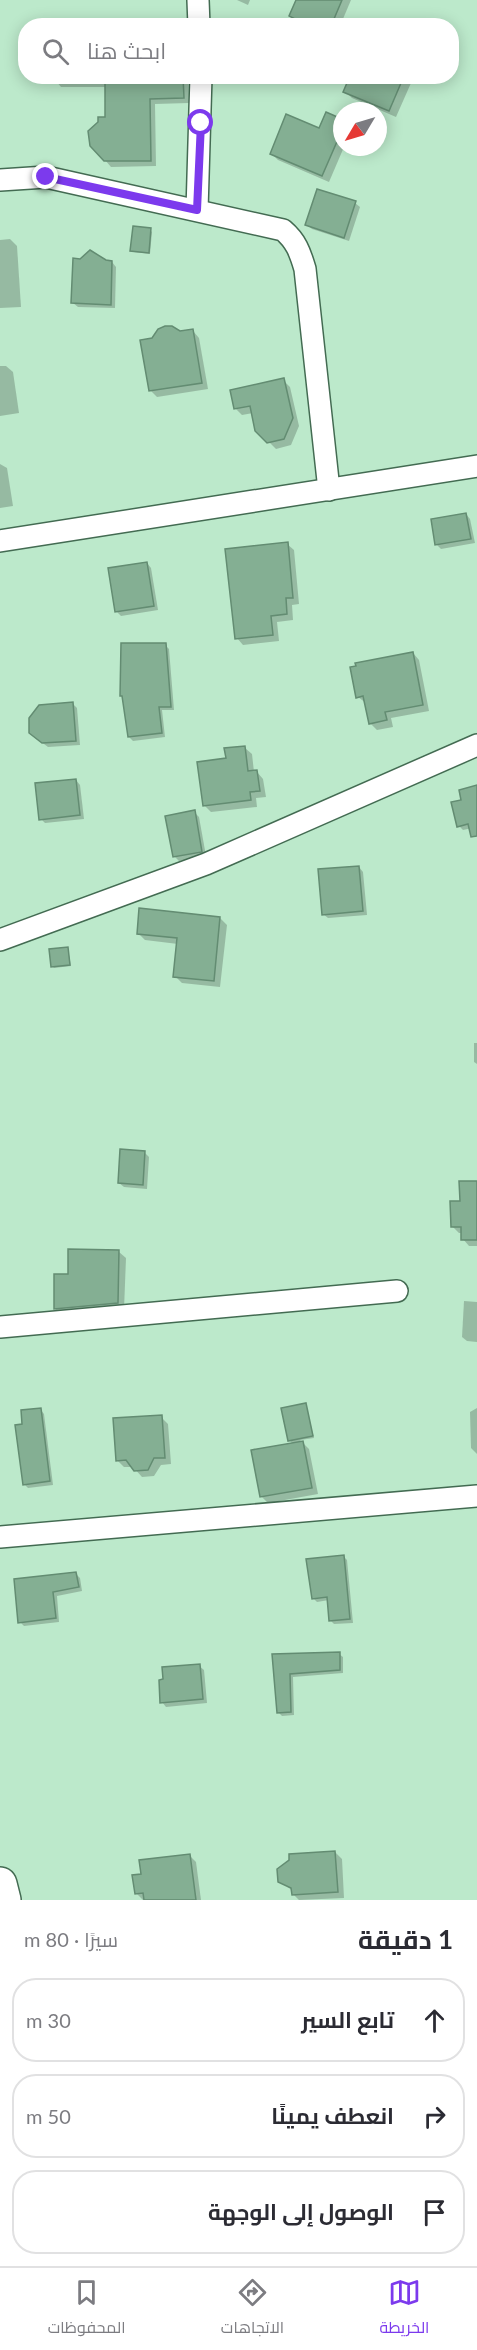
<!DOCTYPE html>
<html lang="ar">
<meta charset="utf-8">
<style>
:root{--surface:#fff;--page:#f2f2f3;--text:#2b2b33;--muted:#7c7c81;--line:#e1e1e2;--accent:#7c3aed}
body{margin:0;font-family:Lato,Cairo,sans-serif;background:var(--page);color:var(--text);direction:rtl}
.compass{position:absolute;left:333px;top:102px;width:54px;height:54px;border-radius:50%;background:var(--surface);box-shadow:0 3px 15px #0003;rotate:232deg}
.stop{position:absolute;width:18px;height:18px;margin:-14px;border:4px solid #7c3aed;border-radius:50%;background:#fff}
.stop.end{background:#7c3aed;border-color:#fff;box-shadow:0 2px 6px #0008}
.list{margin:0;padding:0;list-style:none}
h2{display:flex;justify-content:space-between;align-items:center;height:78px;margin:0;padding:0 24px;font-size:26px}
h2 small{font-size:20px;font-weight:400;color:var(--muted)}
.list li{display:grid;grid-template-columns:39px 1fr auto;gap:18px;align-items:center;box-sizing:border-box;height:84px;margin:0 12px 12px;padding:0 12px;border:2px solid var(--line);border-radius:24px}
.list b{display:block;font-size:22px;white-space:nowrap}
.list em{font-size:20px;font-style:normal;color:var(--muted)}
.icon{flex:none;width:33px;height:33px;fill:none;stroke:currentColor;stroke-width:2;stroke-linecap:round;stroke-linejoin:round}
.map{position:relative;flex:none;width:477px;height:1900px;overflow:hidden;direction:ltr}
.search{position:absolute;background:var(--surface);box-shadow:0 3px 15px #0003;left:18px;right:18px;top:18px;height:66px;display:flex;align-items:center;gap:15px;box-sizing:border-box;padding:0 21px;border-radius:24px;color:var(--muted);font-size:22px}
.sheet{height:366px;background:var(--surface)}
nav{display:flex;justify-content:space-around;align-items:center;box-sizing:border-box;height:84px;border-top:2px solid var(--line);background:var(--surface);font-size:16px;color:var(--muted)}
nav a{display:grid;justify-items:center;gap:3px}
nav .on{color:var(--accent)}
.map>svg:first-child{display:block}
.shadow{fill:#0003}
.building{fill:#84af93;stroke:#638c72;stroke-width:1.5}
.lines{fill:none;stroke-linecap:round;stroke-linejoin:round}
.minor-casing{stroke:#436b52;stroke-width:24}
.trunk-casing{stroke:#436b52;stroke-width:36}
.minor{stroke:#fff;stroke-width:21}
.trunk{stroke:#fff;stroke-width:33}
.route{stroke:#7c3aed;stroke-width:8}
</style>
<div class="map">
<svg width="477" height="1900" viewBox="0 0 477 1900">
<rect width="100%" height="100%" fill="#bce9cb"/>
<g class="shadow">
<path d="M237,0h13l-2,5z"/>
<path d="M298,0h53l-11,26h-39l-10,-10z"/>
<path d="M56,76h132l1,27 -34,1 1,62 -45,1 -6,-7 2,-73h-46l-5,-6z"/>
<path d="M229,76h14l-2,5z"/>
<path d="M347,76h57l7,7 -15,34 -44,-19 -7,-7 4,-8z"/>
<path d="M342,121v26h2l-15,35 -51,-22 -7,-7z"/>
<path d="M355,203l5,4 -11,34 -37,-12 -5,-4z"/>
<path d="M150,230l2,2 -2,22 -16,-2 -2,-2z"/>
<path d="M10,239l7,7 4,61 -21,1v-68z"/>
<path d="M106,262h6l4,5 -1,41 -37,-1 -5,-4z"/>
<path d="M193,331l6,7 9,51 -51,8 -7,-7z"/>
<path d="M0,366h6l7,6 6,41 -19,3z"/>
<path d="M283,380l7,7 9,39 -8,19 -15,4 -19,-19 -4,-17 -11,2 -6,-6z"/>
<path d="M0,464l7,4 6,38 -13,2z"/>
<path d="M466,514l4,5 5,24 -34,6 -4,-4 -5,-25z"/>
<path d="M287,544l7,6 5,54 -7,1 1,15 -16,2 2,19 -36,4 -6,-7z"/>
<path d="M147,563l4,5 7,42 -37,6 -5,-5z"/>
<path d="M165,645l4,4 5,61h-12l3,27 -32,4 -4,-4z"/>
<path d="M413,653l6,7 10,51 -38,7 2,9 -16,3 -7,-7 -4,-20 -8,-6z"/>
<path d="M72,703l5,5 3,37 -32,2 -12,-9z"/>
<path d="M245,748l7,6 2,18h3l6,7 3,18 -10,1 1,9 -46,5 -7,-7 23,-45z"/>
<path d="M76,780l4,5 4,34 -39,4 -4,-4z"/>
<path d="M477,787v40l-14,3 -4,-4 4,-25z"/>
<path d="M194,812l5,5 7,39 -27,5 -5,-5z"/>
<path d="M359,867l4,5 4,43 -39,3 -5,-4z"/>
<path d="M220,918l7,7 -7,62 -38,-4 -7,-7 3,-32 -33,-4 -7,-7z"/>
<path d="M68,949l3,17 -17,2 -2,-2z"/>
<path d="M474,1043h3v21l-3,-2z"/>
<path d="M144,1152l5,5 -2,32 -23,-2 -5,-4z"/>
<path d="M477,1182v64h-8l-6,-7 -1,-6h-3l-7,-7 9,-23z"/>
<path d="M119,1252l7,6 -2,52 -62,5 -7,-6 14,-33z"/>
<path d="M464,1301l13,1v40l-10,-1 -5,-4z"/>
<path d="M306,1405l8,33 -14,2 9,9 9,45 -50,9 -7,-7 32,-52 -4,-4z"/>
<path d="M477,1408v46l-6,-6 -1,-36z"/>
<path d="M40,1409l4,5 9,71 -25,3 -4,-4v-59z"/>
<path d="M161,1417l7,7 3,40 -10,1 -7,11 -12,1 -9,-10h-9l-7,-7z"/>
<path d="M343,1556l4,4 6,63 -19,1 -4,-4 -1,-20 -12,2 -4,-4z"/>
<path d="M75,1573l5,5 2,13 -25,5 2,26 -35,4 -4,-4 -5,-42z"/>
<path d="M339,1654l4,3v16l-50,4 1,38 -12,1 -4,-4 -4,-56z"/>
<path d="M199,1666l5,4 3,33 -41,4 -4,-5z"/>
<path d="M335,1852l7,7 2,39 -45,2 -6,-6v-3l-13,-10z"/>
<path d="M189,1855l7,7 5,38h-58l-7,-7 6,-18z"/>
</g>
<g class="building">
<path d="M296,0h46l-11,26h-31l1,-4 -12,-6z"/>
<path d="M105,76h78l1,22 -34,1 1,62h-47l-14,-15 -2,-15 10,-9v-5h7z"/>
<path d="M350,76h54l-15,35 -46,-19z"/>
<path d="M326,112l16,7v11l-20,46 -52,-22 16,-40 33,14z"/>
<path d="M317,189l39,12 -12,37 -39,-13z"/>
<path d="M133,226l18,2 -2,25 -19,-2z"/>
<path d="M90,250l16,10 6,1 -1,44 -40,-2 2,-45 7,1z"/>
<path d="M165,326h7l8,5 13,-2 9,54 -53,8 -9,-51 12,-2 6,-9z"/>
<path d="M284,378l9,40 -9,21 -17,4 -12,-12 -5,-25 -16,3 -4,-19z"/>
<path d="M466,513l5,26 -36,6 -4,-26z"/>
<path d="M288,542l5,56h-7l1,16 -16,2 2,19 -38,4 -10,-90z"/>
<path d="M147,562l7,44 -39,6 -7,-44z"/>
<path d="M121,643h45l5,64h-12l3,26 -34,4 -6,-41h-2z"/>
<path d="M413,652l10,53 -38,7 2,8 -18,4 -6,-28 -7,2 -6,-31 6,-1 -1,-3z"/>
<path d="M73,702l3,39 -34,2 -13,-10v-15l10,-13z"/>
<path d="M245,746l3,25 9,-1 3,21 -10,1 1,8 -48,6 -6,-44 29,-4 -2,-10z"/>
<path d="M76,779l4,36 -41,5 -4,-37z"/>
<path d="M477,785v51l-6,1 -3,-13 -11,3 -6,-25 10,-2 -2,-10z"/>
<path d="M195,810l7,42 -29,5 -8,-41z"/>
<path d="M359,866l4,45 -41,4 -4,-46z"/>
<path d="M139,908l81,9 -6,64 -41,-4 4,-39 -40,-4z"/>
<path d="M68,947l2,18 -19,2 -2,-18z"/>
<path d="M120,1149l25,2 -2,34 -25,-2z"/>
<path d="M459,1181h18v59h-16v-13h-10l-1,-26h10z"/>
<path d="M68,1249l51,1 -1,53 -64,6v-35h14z"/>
<path d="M306,1403l7,33 -25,5 -7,-33z"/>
<path d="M41,1408l9,73 -27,4 -8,-60 7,-1 -1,-14z"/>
<path d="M162,1415l3,43h-11l-6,12 -14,1 -8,-11 -10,1 -3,-43z"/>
<path d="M303,1441l9,47 -52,9 -9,-47z"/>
<path d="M344,1555l6,64 -21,2 -2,-24 -15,2 -6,-40z"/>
<path d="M76,1572l3,15 -26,5 3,26 -38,5 -4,-44z"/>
<path d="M340,1652v18l-50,4 1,38 -14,1 -5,-59z"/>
<path d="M200,1664l3,35 -43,4 -1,-23 4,-1 -1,-12z"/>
<path d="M335,1851l3,41 -46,3 -1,-7 -13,-6 -1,-13 12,-9v-6z"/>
<path d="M190,1854l6,46h-52l-1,-7 -8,1 -3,-19 9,-1 -2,-14z"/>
</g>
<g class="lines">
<g class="minor-casing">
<g id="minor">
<path d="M198,0l1,26"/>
<path d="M0,180l46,-3 237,53c13,11 17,22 22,39l24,221"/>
<path d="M197,210l4,-134"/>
<path d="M0,541l477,-75"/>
<path d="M0,940l206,-76 271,-119"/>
<path d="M0,1327l397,-36"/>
<path d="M0,1537l477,-41"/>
</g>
</g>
<g class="trunk-casing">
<path id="trunk" d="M0,1884l4,16"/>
</g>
<use href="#minor" class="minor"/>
<use href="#trunk" class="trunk"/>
</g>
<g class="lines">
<path class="route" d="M46,177l151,33 4,-87"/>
</g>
</svg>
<svg class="compass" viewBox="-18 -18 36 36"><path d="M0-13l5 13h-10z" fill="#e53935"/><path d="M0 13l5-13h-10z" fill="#7c7c81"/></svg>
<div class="stop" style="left:201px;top:123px"></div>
<div class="stop end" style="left:46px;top:177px"></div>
<div class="search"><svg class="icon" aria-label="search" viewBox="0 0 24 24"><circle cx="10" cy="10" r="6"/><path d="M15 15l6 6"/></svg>ابحث هنا</div>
</div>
<section class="sheet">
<h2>1 دقيقة<small>سيرًا · 80 m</small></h2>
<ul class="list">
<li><svg class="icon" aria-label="ahead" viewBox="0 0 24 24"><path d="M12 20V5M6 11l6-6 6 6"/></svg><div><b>تابع السير</b></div><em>30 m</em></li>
<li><svg class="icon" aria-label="right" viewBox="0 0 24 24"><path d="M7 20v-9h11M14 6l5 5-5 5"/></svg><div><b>انعطف يمينًا</b></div><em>50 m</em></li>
<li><svg class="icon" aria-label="arrive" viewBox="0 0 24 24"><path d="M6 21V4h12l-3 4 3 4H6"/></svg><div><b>الوصول إلى الوجهة</b></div></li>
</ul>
</section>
<nav>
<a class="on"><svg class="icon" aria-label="map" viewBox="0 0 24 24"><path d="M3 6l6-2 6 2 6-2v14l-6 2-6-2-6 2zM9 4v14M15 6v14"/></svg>الخريطة</a>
<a><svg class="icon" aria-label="directions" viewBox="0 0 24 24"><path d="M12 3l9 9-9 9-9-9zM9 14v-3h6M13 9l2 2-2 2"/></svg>الاتجاهات</a>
<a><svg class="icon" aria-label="saved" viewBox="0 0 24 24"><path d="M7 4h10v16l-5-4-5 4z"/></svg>المحفوظات</a>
</nav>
